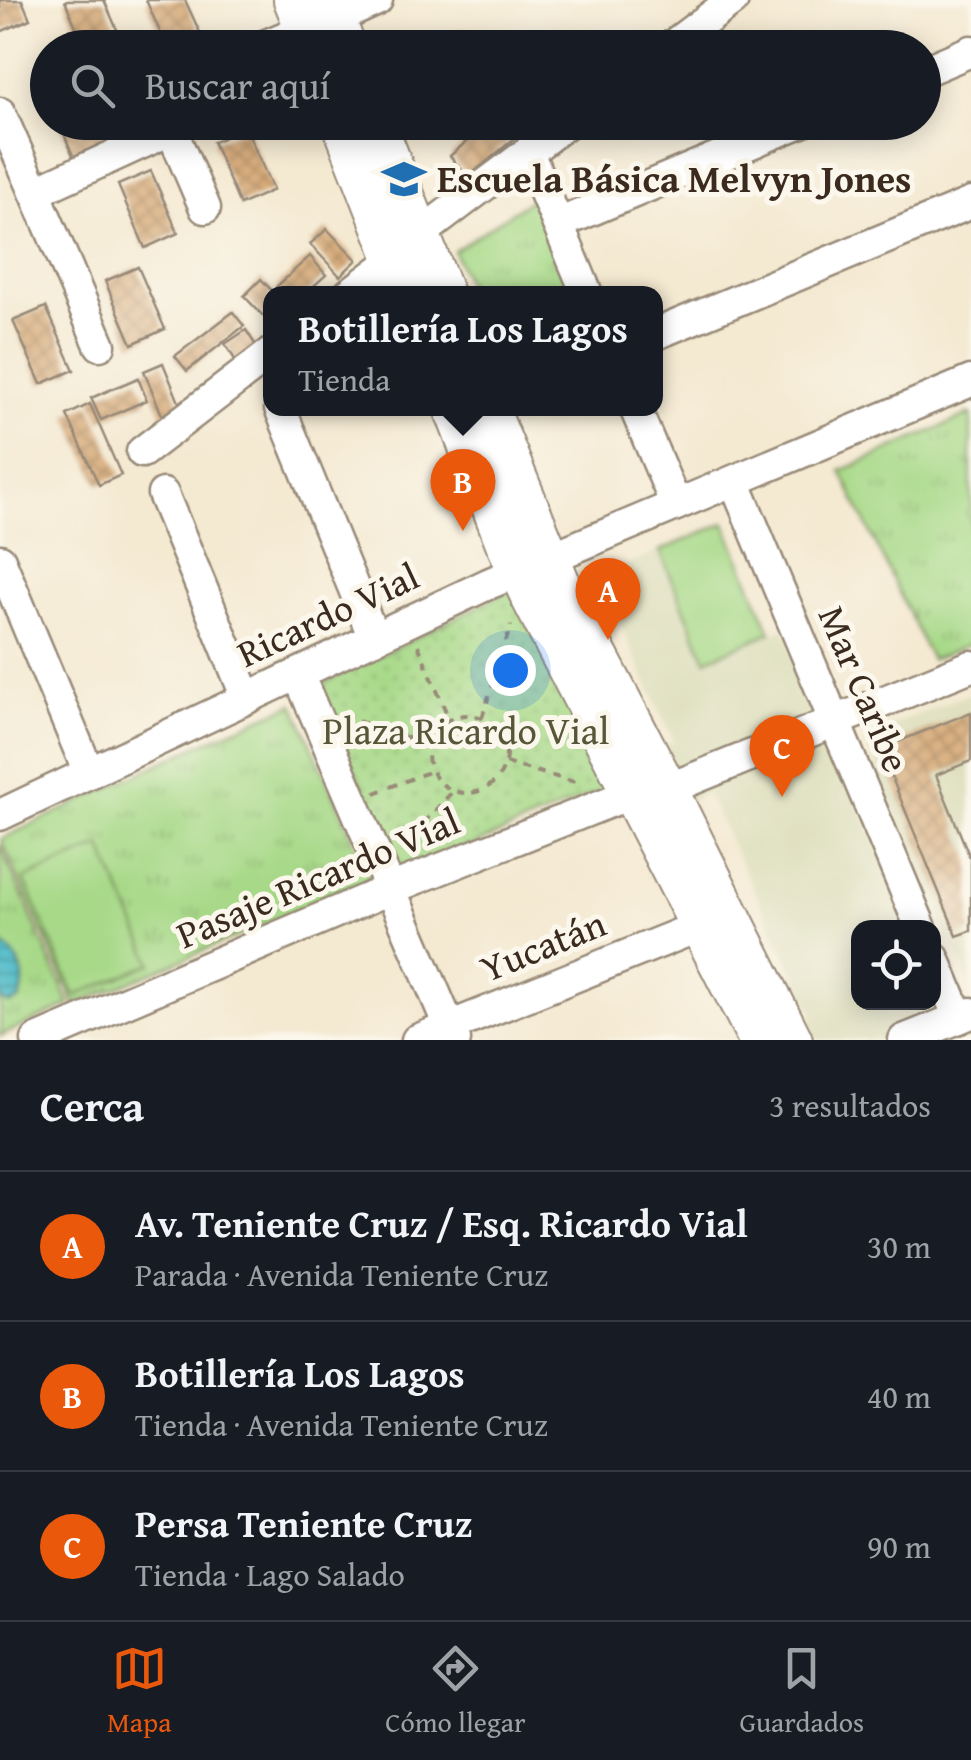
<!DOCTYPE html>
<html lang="es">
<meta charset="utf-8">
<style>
:root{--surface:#171b24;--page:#20242c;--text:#f1f3f6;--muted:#9ea1a6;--line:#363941;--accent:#ea580c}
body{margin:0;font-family:"Gentium Book Plus",serif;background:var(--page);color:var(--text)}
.controls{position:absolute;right:30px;bottom:30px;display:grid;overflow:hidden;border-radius:20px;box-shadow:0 5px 25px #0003}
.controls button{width:90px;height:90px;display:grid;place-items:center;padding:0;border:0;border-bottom:2px solid var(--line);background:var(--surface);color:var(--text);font:50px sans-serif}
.you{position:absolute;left:510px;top:670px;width:35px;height:35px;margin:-25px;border:8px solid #fff;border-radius:50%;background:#1a73e8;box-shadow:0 0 0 15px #1a73e833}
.badge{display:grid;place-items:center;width:65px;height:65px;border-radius:50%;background:var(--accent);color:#fff;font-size:32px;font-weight:700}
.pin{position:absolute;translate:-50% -82px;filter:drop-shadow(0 2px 5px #0008)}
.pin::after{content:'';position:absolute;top:52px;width:35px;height:30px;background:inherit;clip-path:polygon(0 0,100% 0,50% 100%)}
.popup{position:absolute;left:263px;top:286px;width:400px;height:130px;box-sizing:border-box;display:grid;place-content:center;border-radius:20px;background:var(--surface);filter:drop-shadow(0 2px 8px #0005);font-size:32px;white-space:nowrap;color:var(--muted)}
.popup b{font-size:38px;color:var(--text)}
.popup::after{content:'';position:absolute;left:50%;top:100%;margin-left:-20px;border:20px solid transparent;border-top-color:var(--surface)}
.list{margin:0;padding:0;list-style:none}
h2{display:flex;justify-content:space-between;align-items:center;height:130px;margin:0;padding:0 40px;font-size:42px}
h2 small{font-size:32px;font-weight:400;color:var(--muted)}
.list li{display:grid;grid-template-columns:65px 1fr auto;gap:30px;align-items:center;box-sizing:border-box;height:150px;padding:0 40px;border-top:2px solid var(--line)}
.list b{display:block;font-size:38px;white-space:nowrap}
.list p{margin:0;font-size:32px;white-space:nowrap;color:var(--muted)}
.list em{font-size:32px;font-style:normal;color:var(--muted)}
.icon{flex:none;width:55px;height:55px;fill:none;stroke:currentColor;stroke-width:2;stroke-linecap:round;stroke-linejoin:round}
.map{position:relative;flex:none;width:971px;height:1040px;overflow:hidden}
.search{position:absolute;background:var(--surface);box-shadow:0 5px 25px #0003;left:30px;right:30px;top:30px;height:110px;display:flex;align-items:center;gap:25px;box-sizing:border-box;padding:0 35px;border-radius:55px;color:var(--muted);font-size:38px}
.sheet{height:580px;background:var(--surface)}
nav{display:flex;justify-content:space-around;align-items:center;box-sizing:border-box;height:140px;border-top:2px solid var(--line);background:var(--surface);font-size:28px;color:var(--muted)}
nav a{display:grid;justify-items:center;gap:5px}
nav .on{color:var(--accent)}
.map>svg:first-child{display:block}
.built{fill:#dddebc}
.grass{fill:url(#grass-tufts);stroke:#718253;stroke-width:2.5}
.park{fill:url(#park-dots);stroke:#718253;stroke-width:2.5}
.garden{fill:#a7d988;stroke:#718253;stroke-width:2.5}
.water{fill:url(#water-rules);stroke:#457374;stroke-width:2.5}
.building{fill:url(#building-cross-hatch)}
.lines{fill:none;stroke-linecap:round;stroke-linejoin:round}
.minor-casing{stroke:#988a78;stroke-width:35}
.major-casing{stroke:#988a78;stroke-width:42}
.path{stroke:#988a78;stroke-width:4;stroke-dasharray:8 8;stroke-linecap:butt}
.minor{stroke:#fff;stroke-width:30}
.major{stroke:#fff;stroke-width:38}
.labels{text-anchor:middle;stroke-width:10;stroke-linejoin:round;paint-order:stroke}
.poi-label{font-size:38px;font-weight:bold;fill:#3b2a1e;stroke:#fbf7ec;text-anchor:start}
.street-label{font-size:38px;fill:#3b2a1e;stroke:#fbf7ec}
.park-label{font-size:38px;fill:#565638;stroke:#fbf7ec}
</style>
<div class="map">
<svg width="971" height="1040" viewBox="0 0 971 1040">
<defs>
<pattern id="grass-tufts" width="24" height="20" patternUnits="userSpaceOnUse" patternTransform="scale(2.5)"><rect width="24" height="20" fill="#a7d988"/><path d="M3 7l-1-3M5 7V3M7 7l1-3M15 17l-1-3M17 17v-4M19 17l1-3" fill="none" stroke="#91ba75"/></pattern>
<pattern id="park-dots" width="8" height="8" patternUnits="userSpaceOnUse" patternTransform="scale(2.5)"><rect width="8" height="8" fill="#a7d988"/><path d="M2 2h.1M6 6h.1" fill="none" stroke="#91ba75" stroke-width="1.8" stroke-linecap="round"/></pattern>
<pattern id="water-rules" width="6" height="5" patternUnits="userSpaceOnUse" patternTransform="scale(2.5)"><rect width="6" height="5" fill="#4fbcc9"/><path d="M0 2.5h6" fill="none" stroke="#4399a3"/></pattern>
<pattern id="building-cross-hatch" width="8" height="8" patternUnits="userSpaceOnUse" patternTransform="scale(2.5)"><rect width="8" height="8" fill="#d6a977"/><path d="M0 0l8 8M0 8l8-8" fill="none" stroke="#af8a61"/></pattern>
</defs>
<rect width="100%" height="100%" fill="#fbf7ec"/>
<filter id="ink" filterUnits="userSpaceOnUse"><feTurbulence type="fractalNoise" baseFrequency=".01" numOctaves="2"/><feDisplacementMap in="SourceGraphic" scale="20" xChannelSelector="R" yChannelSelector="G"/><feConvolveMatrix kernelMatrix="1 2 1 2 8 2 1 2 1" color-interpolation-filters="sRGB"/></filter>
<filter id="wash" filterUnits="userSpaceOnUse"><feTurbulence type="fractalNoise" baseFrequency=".0048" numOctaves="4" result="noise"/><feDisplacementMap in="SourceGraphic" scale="40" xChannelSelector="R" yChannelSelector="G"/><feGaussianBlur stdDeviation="2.25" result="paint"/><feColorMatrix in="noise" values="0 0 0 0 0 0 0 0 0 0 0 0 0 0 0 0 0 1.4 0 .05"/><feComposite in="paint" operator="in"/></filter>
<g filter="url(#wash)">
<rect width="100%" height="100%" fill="#f4e9d1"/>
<g class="built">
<path d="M660,551l47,108 77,-31 127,299 -53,1v74h76v-23l37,38v23h-162l-8,-18 13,-8 -108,-222 -16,10 -28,-55 12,-6 -76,-164z"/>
<path d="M971,693v295l-108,-251z"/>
</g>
<g class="grass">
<path d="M536,196l40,97h-106l-16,-42z"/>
<path d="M971,414v230l-40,16 -90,-189z"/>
<path d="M294,704l77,176 -296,125 -74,-166 200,-95z"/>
<path d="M0,845l70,160 -70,31z"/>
</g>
<path class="park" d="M511,590l102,196 -210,89 -86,-188z"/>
<g class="garden">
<path d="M725,523l46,109 -65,28 -46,-109z"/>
<path d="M101,846l51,117 -77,33 -51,-117z"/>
</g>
<path class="water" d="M0,943c21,14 28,32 20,56l-11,5 -9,-5z"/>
<g id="blocks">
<g class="building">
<path d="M0,0h22l8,19 -30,13z"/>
<path d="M67,0h37l21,48h-40l-20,-47z"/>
<path d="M146,0h39l17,37 -25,11h-10z"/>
<path d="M462,29l8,19h-39l-2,-5z"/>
<path d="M59,122h39l13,28 -34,15z"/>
<path d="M489,122h35l4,5 -60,50 -18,-21z"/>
<path d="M246,128l27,62 -33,15 -27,-63z"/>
<path d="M151,171l27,62 -33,15 -27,-63z"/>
<path d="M327,229l30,31 -17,16 -30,-32z"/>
<path d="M310,256l16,19 -21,19h-22l-7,-7z"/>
<path d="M138,267l27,62 -33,15 -27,-63z"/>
<path d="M261,279l14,15h-5v29l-26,-27z"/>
<path d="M46,307l28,63 -33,14 -28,-63z"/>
<path d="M233,312l11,14 -57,45 -12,-15z"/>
<path d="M246,330l16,25 -21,14 -16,-25z"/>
<path d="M163,363l22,54 -19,8 -22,-54z"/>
<path d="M138,378l9,22 -46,20 -10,-22z"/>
<path d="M90,404l31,71 -22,10 -32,-70z"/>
<path d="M971,712v49l-35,14 35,85v71l-14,5 -77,-187z"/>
</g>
</g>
</g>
<g filter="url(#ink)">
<use href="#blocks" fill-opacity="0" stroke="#988a78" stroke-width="2.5"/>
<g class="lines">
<g class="minor-casing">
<g id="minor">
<path d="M336,19l41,-19"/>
<path d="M259,48l45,-19"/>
<path d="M669,48l64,-48"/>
<path d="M924,71l47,-20"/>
<path d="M0,113l35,79 120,-55 5,-15"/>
<path d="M168,122l37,86"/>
<path d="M528,152l59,142"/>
<path d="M35,192l65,153"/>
<path d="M558,224l243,-102"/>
<path d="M420,234l148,-112"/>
<path d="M349,294l46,-35"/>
<path d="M656,334l315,-131"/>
<path d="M280,408l94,230"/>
<path d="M635,408l41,97"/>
<path d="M142,452l128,-98"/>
<path d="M734,481l187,447"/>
<path d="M163,494l84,204"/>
<path d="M0,560l89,213"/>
<path d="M298,674l157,366"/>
<path d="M668,789l303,-123"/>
<path d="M0,815l488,-231 483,-203"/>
<path d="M934,958l25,60"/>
<path d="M37,1040l353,-151 242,-96"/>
<path d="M417,1040l283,-114"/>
<path d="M904,1040l67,-27"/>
</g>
</g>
<g class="major-casing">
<g id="major">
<path d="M293,0l19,48"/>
<path d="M328,0l19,48"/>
<path d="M341,122l67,172"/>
<path d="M376,122l68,172"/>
<path d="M453,408l52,135 26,56 227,441"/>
<path d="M489,408l73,178 106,203 125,251"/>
</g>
</g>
<g class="path">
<path d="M418,645l31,74"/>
<circle cx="467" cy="754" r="39"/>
<path d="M343,716l86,29"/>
<path d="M482,718l29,-93"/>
<path d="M505,763l77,21"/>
<path d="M375,793l56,-22"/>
<path d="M402,846l51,-55"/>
</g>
<use href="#minor" class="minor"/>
<use href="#major" class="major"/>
</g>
</g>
<defs>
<g id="school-bare" transform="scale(3.45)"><path d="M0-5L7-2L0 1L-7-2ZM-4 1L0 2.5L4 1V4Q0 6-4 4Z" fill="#1f6fb2" stroke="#fbf7ec" stroke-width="2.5" paint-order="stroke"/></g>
</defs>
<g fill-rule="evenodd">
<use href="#school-bare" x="404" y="179"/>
</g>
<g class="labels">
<g class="poi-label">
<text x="437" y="192">Escuela Básica Melvyn Jones</text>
</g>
<g class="street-label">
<text transform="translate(328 615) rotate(-25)" y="13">Ricardo Vial</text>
<text transform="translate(864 689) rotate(67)" y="13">Mar Caribe</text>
<text transform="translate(318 878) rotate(-23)" y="13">Pasaje Ricardo Vial</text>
<text transform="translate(543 946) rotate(-22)" y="13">Yucatán</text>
</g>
<g class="park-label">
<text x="466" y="744">Plaza Ricardo Vial</text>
</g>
</g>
</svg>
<div class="controls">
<button><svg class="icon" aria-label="locate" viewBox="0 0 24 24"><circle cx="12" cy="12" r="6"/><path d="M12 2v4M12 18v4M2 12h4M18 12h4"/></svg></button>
</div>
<div class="you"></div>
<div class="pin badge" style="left:608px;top:640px">A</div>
<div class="pin badge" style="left:463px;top:531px">B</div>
<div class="popup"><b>Botillería Los Lagos</b>Tienda</div>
<div class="pin badge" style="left:782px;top:797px">C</div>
<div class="search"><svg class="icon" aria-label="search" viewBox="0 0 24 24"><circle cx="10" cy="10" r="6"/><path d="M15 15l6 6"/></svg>Buscar aquí</div>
</div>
<section class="sheet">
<h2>Cerca<small>3 resultados</small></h2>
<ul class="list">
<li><span class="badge">A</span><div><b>Av. Teniente Cruz / Esq. Ricardo Vial</b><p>Parada · Avenida Teniente Cruz</p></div><em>30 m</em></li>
<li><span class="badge">B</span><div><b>Botillería Los Lagos</b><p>Tienda · Avenida Teniente Cruz</p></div><em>40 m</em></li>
<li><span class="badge">C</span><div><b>Persa Teniente Cruz</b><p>Tienda · Lago Salado</p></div><em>90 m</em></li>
</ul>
</section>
<nav>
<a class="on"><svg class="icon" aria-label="map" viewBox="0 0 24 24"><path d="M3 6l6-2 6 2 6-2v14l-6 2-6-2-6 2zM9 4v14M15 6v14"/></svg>Mapa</a>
<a><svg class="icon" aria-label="directions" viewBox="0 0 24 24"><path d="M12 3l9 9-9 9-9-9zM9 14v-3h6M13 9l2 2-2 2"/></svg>Cómo llegar</a>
<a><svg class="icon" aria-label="saved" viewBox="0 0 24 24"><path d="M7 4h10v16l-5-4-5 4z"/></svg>Guardados</a>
</nav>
